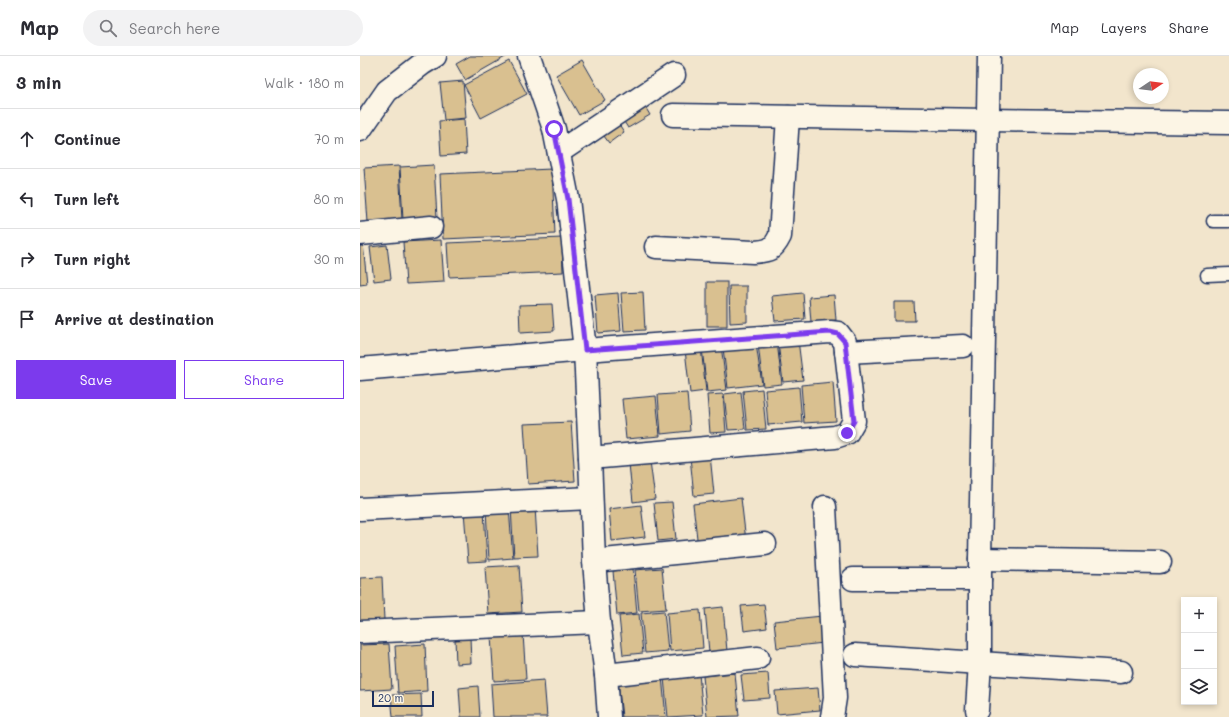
<!DOCTYPE html>
<meta charset="utf-8">
<style>
:root{--surface:#fff;--page:#f2f2f3;--text:#2b2b33;--muted:#7c7c81;--line:#e1e1e2;--accent:#7c3aed}
body{margin:0;font-family:Mali,sans-serif;background:var(--page);color:var(--text)}
.controls{position:absolute;right:12px;bottom:12px;display:grid;overflow:hidden;border-radius:0px;box-shadow:0 2px 6px #0003}
.controls button{width:36px;height:36px;display:grid;place-items:center;padding:0;border:0;border-bottom:1px solid var(--line);background:var(--surface);color:var(--text);font:20px sans-serif}
.compass{position:absolute;left:773px;top:12px;width:36px;height:36px;border-radius:50%;background:var(--surface);box-shadow:0 2px 6px #0003;rotate:77deg}
.scale{position:absolute;left:12px;bottom:10px;width:62px;box-sizing:border-box;padding-left:4px;border:2px solid #1b2f5e;border-top:0;font-size:11px;line-height:14px;white-space:nowrap;color:#1b2f5e;-webkit-text-stroke:3px #fcf5e5;paint-order:stroke}
.stop{position:absolute;width:12px;height:12px;margin:-9px;border:3px solid #7c3aed;border-radius:50%;background:#fff}
.stop.end{background:#7c3aed;border-color:#fff;box-shadow:0 1px 4px #0008}
.list{margin:0;padding:0;list-style:none}
h2{display:flex;justify-content:space-between;align-items:center;height:52px;margin:0;padding:0 16px;font-size:17px}
h2 small{font-size:13px;font-weight:400;color:var(--muted)}
.list li{display:grid;grid-template-columns:26px 1fr auto;gap:12px;align-items:center;box-sizing:border-box;height:60px;padding:0 16px;border-top:1px solid var(--line)}
.list b{display:block;font-size:15px;white-space:nowrap}
.list em{font-size:13px;font-style:normal;color:var(--muted)}
.actions{display:flex;gap:8px;padding:12px 16px}
.actions a{flex:1;padding:9px 0;border:1px solid var(--accent);border-radius:0px;text-align:center;font-size:14px;color:var(--accent)}
.actions .main{background:var(--accent);color:#fff}
.icon{flex:none;width:22px;height:22px;fill:none;stroke:currentColor;stroke-width:2;stroke-linecap:round;stroke-linejoin:round}
.map{position:relative;flex:none;width:869px;height:661px;overflow:hidden}
header{display:flex;align-items:center;gap:24px;box-sizing:border-box;height:56px;padding:0 20px;background:var(--surface);border-bottom:1px solid var(--line)}
header strong{font-size:19px}
nav{display:flex;gap:22px;margin-inline-start:auto;font-size:14px}
.search{width:280px;height:36px;background:var(--page);display:flex;align-items:center;gap:10px;box-sizing:border-box;padding:0 14px;border-radius:22px;color:var(--muted);font-size:15px}
main{display:flex}
aside{flex:1;background:var(--surface)}
.map>svg:first-child{display:block}
.building{fill:#d9c090;stroke:#1b2f5e}
.lines{fill:none;stroke-linecap:round;stroke-linejoin:round}
.lane-casing{stroke:#1b2f5e;stroke-width:15}
.street-casing{stroke:#1b2f5e;stroke-width:25}
.secondary-casing{stroke:#1b2f5e;stroke-width:25}
.lane{stroke:#fcf5e5;stroke-width:12}
.street{stroke:#fcf5e5;stroke-width:22}
.secondary{stroke:#fcf5e5;stroke-width:22}
.route{stroke:#7c3aed;stroke-width:5}
</style>
<header>
<strong>Map</strong>
<div class="search"><svg class="icon" aria-label="search" viewBox="0 0 24 24"><circle cx="10" cy="10" r="6"/><path d="M15 15l6 6"/></svg>Search here</div>
<nav><a>Map</a><a>Layers</a><a>Share</a></nav>
</header>
<main>
<aside>
<h2>3 min<small>Walk · 180 m</small></h2>
<ul class="list">
<li><svg class="icon" aria-label="ahead" viewBox="0 0 24 24"><path d="M12 20V5M6 11l6-6 6 6"/></svg><div><b>Continue</b></div><em>70 m</em></li>
<li><svg class="icon" aria-label="left" viewBox="0 0 24 24"><path d="M17 20v-9H6M10 6l-5 5 5 5"/></svg><div><b>Turn left</b></div><em>80 m</em></li>
<li><svg class="icon" aria-label="right" viewBox="0 0 24 24"><path d="M7 20v-9h11M14 6l5 5-5 5"/></svg><div><b>Turn right</b></div><em>30 m</em></li>
<li><svg class="icon" aria-label="arrive" viewBox="0 0 24 24"><path d="M6 21V4h12l-3 4 3 4H6"/></svg><div><b>Arrive at destination</b></div></li>
</ul>
<div class="actions"><a class="main">Save</a><a>Share</a></div>
</aside>
<div class="map">
<svg width="869" height="661" viewBox="0 0 869 661">
<rect width="100%" height="100%" fill="#f2e5cc"/>
<filter id="ink" filterUnits="userSpaceOnUse"><feTurbulence type="fractalNoise" baseFrequency=".025" numOctaves="2"/><feDisplacementMap in="SourceGraphic" scale="8" xChannelSelector="R" yChannelSelector="G"/><feConvolveMatrix kernelMatrix="1 2 1 2 8 2 1 2 1" color-interpolation-filters="sRGB"/></filter>
<g filter="url(#ink)">
<g class="building">
<path d="M110,0h37l-42,24 -9,-16z"/>
<path d="M222,4l23,40 -26,15 -23,-40z"/>
<path d="M149,5l18,33 -46,24 -17,-33z"/>
<path d="M103,25l3,37 -22,2 -4,-37z"/>
<path d="M281,44l9,15 -22,13 -9,-14z"/>
<path d="M255,62l9,14 -15,11 -10,-14z"/>
<path d="M104,63l2,35 -25,2 -2,-35z"/>
<path d="M74,109l3,53 -34,2 -3,-53z"/>
<path d="M39,110l3,54 -34,2 -4,-54z"/>
<path d="M192,113l3,65 -112,5 -3,-65z"/>
<path d="M202,182l1,34 -114,5 -2,-34z"/>
<path d="M81,184l3,42 -38,2 -3,-42z"/>
<path d="M0,187h3l4,41 -7,1z"/>
<path d="M27,189l4,34 -17,2 -4,-34z"/>
<rect x="347" y="226" width="20" height="44"/>
<path d="M369,230h18v36l-17,1z"/>
<path d="M283,236l2,38 -21,1 -3,-38z"/>
<path d="M258,237l3,38 -23,2 -3,-38z"/>
<path d="M443,237l2,26 -30,2 -3,-25z"/>
<path d="M474,239l2,25 -25,2 -2,-25z"/>
<path d="M534,246h20l1,19h-21z"/>
<path d="M192,248l2,27 -34,2 -1,-28z"/>
<path d="M438,284l5,40 -20,2 -5,-39z"/>
<path d="M417,286l5,42 -19,2 -5,-42z"/>
<path d="M396,288l6,40 -34,4 -5,-40z"/>
<path d="M361,290l6,44 -20,2 -5,-44z"/>
<path d="M341,292l5,43 -16,2 -5,-43z"/>
<path d="M473,326l3,39 -32,2 -3,-38z"/>
<path d="M439,331l3,35 -34,3 -3,-35z"/>
<path d="M402,333l4,40 -19,1 -4,-39z"/>
<path d="M381,336l4,37 -17,1 -4,-36z"/>
<path d="M327,337l3,38 -29,3 -3,-39z"/>
<path d="M363,338l3,38 -16,1 -3,-38z"/>
<path d="M296,340l4,40 -34,3 -4,-40z"/>
<path d="M211,366l4,59 -47,3 -4,-60z"/>
<path d="M350,399l4,39 -20,2 -4,-39z"/>
<path d="M290,405l5,38 -22,3 -4,-38z"/>
<path d="M381,442l5,43 -48,6 -5,-43z"/>
<path d="M312,446l4,37 -18,2 -4,-38z"/>
<path d="M281,449l4,32 -33,4 -3,-32z"/>
<path d="M175,451l3,49 -24,1 -3,-49z"/>
<path d="M149,453l4,49 -24,2 -3,-50z"/>
<path d="M124,454l3,51 -19,1 -4,-51z"/>
<path d="M159,509l3,47 -34,2 -3,-47z"/>
<path d="M302,512l4,41 -27,2 -4,-41z"/>
<path d="M273,513l4,44 -20,2 -4,-44z"/>
<path d="M22,521l2,43 -24,1v-43z"/>
<path d="M404,548l3,24 -23,3 -3,-25z"/>
<path d="M363,551l4,44 -18,1 -4,-43z"/>
<path d="M340,554l3,38 -33,3 -3,-38z"/>
<path d="M304,555l4,40 -23,2 -4,-40z"/>
<path d="M279,558l4,39 -20,2 -4,-39z"/>
<path d="M462,560l2,27 -47,5 -3,-27z"/>
<path d="M163,578l3,45 -32,2 -3,-45z"/>
<path d="M110,581l1,26 -15,1 -1,-26z"/>
<path d="M29,588l3,45 -32,2v-46z"/>
<path d="M65,588l2,47 -29,2 -3,-47z"/>
<path d="M375,617l4,43 -32,1 -4,-41z"/>
<path d="M408,617l2,25 -26,2 -3,-25z"/>
<path d="M339,618l4,41 -35,2 -4,-39z"/>
<path d="M302,621l4,40h-44l-4,-36z"/>
<path d="M184,624l3,37h-54l-2,-33z"/>
<path d="M118,630l2,31h-19l-2,-29z"/>
<path d="M458,632l2,22 -43,4 -2,-23z"/>
<path d="M61,638l1,23h-29l-2,-22z"/>
</g>
<g class="lines">
<g class="lane-casing">
<g id="lane">
<path d="M853,165h16"/>
<path d="M847,219l22,-1"/>
</g>
</g>
<g class="street-casing">
<g id="street">
<path d="M169,0l25,73 14,70 17,151 5,108 4,103 5,61 7,53 3,42"/>
<path d="M313,59l315,5 241,3"/>
<path d="M199,96l115,-77"/>
<path d="M0,178l71,-7"/>
<path d="M296,191l97,5c16,-1 20,-2 27,-16l8,-119"/>
<path d="M486,296l117,-6"/>
<path d="M0,313l225,-19 245,-18 8,1 7,9 9,79 -7,12 -12,4 -245,21"/>
<path d="M465,451l10,191 -3,19"/>
<path d="M0,453l231,-11"/>
<path d="M620,503l180,3"/>
<path d="M234,505l171,-17"/>
<path d="M493,523h127"/>
<path d="M0,576l239,-10"/>
<path d="M495,599l266,17"/>
<path d="M246,619l152,-17"/>
<path d="M617,654l3,-48v-103l9,-503"/>
</g>
</g>
<g class="secondary-casing">
<path id="secondary" d="M0,74l27,-39 35,-27 13,-8"/>
</g>
<use href="#lane" class="lane"/>
<use href="#street" class="street"/>
<use href="#secondary" class="secondary"/>
</g>
</g>
<g class="lines" filter="url(#ink)">
<path class="route" d="M194,73l14,70 17,151 245,-18 8,2 7,8 9,79 -7,12"/>
</g>
</svg>
<div class="controls">
<button>+</button>
<button>−</button>
<button><svg class="icon" aria-label="layers" viewBox="0 0 24 24"><path d="M12 4l9 5-9 5-9-5zM3 14l9 5 9-5"/></svg></button>
</div>
<svg class="compass" viewBox="-18 -18 36 36"><path d="M0-13l5 13h-10z" fill="#e53935"/><path d="M0 13l5-13h-10z" fill="#7c7c81"/></svg>
<div class="scale">20 m</div>
<div class="stop" style="left:194px;top:73px"></div>
<div class="stop end" style="left:487px;top:377px"></div>
</div>
</main>
